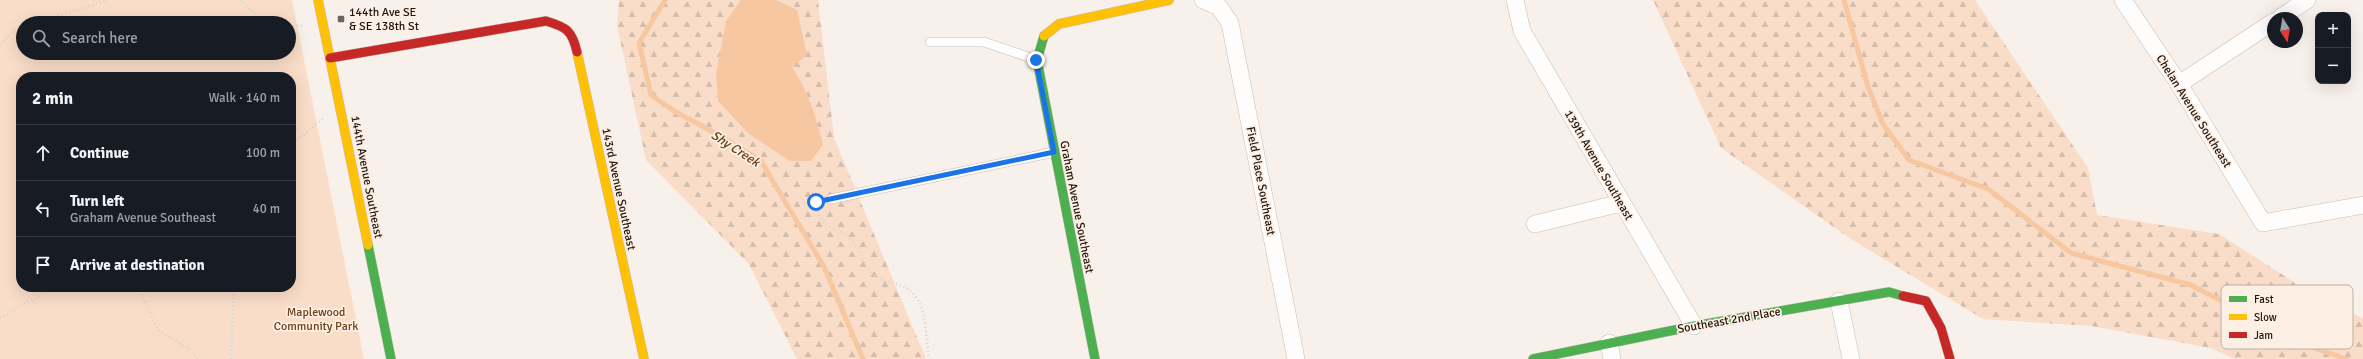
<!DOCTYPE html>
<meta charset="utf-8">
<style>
:root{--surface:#171b24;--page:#242831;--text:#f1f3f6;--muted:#9ea1a6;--line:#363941}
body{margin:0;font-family:Signika,sans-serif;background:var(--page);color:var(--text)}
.controls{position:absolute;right:12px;top:12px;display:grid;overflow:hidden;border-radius:8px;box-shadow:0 4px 16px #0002}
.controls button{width:36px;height:36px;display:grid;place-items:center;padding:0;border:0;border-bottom:1px solid var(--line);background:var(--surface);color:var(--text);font:20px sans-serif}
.compass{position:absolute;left:2267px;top:12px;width:36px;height:36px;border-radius:50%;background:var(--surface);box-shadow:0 4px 16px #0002;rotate:169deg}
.stop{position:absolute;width:12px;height:12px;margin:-9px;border:3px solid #1a73e8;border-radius:50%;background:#fff}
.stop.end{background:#1a73e8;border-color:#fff;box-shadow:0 1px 4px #0008}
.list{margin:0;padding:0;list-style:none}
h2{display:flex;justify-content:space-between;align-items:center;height:52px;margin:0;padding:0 16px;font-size:17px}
h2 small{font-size:13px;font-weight:400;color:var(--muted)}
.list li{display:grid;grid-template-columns:26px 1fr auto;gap:12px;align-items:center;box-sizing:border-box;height:56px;padding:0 16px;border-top:1px solid var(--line)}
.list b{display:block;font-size:15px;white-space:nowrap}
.list p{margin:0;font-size:13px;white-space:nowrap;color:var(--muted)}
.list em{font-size:13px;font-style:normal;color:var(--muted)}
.icon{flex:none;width:22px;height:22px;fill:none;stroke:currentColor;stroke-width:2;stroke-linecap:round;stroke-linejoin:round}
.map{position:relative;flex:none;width:2363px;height:359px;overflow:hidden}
.search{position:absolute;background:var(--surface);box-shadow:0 4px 16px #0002;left:16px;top:16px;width:280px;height:44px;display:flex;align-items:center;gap:10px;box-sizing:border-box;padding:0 14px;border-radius:22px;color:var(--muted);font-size:15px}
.panel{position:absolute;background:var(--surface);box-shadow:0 4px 16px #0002;left:16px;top:72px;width:280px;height:220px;border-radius:16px}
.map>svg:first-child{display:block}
.forest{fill:url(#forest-firs)}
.park{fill:#f9ddc8;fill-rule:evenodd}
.water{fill:#f7c7a1}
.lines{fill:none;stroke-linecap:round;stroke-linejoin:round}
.stream{stroke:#f7c7a1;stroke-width:5}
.lane-casing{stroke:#c5bdb7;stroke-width:10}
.street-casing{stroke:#c5bdb7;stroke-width:18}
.fast-casing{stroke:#c5bdb7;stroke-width:10}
.slow-casing{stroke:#c5bdb7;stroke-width:10}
.jam-casing{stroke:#c5bdb7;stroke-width:10}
.path{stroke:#d6d3d1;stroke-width:2.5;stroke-dasharray:1 3;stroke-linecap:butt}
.lane{stroke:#fefdfc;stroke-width:9}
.street{stroke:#fefdfc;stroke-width:17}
.fast{stroke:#4caf50;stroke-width:9}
.slow{stroke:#ffc107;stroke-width:9}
.jam{stroke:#c62828;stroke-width:9}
.route{stroke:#1a73e8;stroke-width:5}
.poi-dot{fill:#6c635c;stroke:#feefe4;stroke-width:1.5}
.labels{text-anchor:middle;stroke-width:3.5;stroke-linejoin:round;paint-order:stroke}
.poi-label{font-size:12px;fill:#201710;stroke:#feefe4;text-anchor:start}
.street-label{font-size:12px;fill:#201710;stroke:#feefe4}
.park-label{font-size:12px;fill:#6b411b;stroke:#feefe4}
.water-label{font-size:13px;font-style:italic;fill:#683e18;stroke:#feefe4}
.key{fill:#feefe4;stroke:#bbaea4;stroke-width:1}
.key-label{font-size:11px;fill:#201710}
</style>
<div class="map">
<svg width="2363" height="359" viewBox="0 0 2363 359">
<defs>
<pattern id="forest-firs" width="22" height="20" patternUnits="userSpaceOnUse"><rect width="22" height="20" fill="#f9ddc8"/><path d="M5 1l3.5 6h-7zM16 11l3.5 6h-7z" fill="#d5bdab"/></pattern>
</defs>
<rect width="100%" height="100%" fill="#f8f0ea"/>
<g class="forest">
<path d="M619,0h199l16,138 92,221h-129l-48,-95 -103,-104 -29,-135z"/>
<path d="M1653,0h322l113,168 9,47 122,19 109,70 35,14v41h-129l-23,-11 -120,-22 -108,-7 -132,-80 -130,-91z"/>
</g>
<path class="park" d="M0,0h292l72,359h-364zM23,23h266v30h-266zM21,77h270v210h-270z"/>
<path class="water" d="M741,0h35l21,10 10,45 -15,12c17,25 24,50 31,78l-12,16h-21l-41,-27 -31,-33 -2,-27 10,-53z"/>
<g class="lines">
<g class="stream">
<path d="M665,0l-26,43 12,52 23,16 50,27 37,23 63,106 39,92"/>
<path d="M1844,0l24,87 15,37 26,36 79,29 83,64 120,32 120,62 36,12"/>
</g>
<g class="lane-casing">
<g id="lane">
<path d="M930,42h54l53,18"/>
<path d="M831,199l224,-47"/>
</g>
</g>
<g class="street-casing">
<g id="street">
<path d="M1203,0l16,7 11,16 66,336"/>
<path d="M1515,0l7,31 172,295"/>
<path d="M2123,0l56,84 84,139 100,-18"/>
<path d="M2280,18l27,-18"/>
<path d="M2179,84l94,-62"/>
<path d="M1535,224l86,-21"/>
<path d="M1839,301l12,58"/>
<path d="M1609,343l3,16"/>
</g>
</g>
<g class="fast-casing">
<g id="fast">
<path d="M1044,36l-7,24 58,299"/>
<path d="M368,245l23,114"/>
<path d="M1533,359l161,-33 195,-34 14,4"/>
</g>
</g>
<g class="slow-casing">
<g id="slow">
<path d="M318,0l50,245"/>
<path d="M1044,36l15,-12 110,-24"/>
<path d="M577,52l67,307"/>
</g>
</g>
<g class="jam-casing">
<g id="jam">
<path d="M330,58l216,-37c20,6 26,9 31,31"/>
<path d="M1903,296l23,5 15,27 9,31"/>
</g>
</g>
<g class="path">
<path d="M240,0l25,23"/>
<path d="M35,23l73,-23"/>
<path d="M289,27l15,-2"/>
<path d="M0,44l14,-14 9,-3"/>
<path d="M291,145l32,-26"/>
<path d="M819,202h-3c3,32 24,22 39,42 7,8 8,21 17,29 15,15 33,4 47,29 7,12 8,42 10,57"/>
<path d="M138,287l20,43 31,19 9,10"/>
<path d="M0,318l55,-31"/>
<path d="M231,359l3,-72"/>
</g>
<use href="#lane" class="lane"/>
<use href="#street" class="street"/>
<use href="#fast" class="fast"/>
<use href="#slow" class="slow"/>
<use href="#jam" class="jam"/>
</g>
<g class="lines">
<path class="route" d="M816,202l238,-50 -18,-92"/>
</g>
<rect class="poi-dot" x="337" y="15" width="8" height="8" rx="2"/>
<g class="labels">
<g class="poi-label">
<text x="349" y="16">144th Ave SE<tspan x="349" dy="14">&amp; SE 138th St</tspan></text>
</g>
<g class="street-label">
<text transform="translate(2194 111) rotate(58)" y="4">Chelan Avenue Southeast</text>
<text transform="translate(1599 165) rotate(60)" y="4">139th Avenue Southeast</text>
<text transform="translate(367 177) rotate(79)" y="4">144th Avenue Southeast</text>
<text transform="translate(1261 181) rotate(79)" y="4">Field Place Southeast</text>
<text transform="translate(619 189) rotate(78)" y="4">143rd Avenue Southeast</text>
<text transform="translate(1077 207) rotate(79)" y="4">Graham Avenue Southeast</text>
<text transform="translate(1729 320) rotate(-10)" y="4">Southeast 2nd Place</text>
</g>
<g class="park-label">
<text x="316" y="316">Maplewood<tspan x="316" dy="14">Community Park</tspan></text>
</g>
<g class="water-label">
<text transform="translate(736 148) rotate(33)" y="5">Shy Creek</text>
</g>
</g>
<rect x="2221" y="285" width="132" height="64" rx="6" class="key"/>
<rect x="2229" y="296" width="18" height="6" fill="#4caf50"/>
<rect x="2229" y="314" width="18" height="6" fill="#ffc107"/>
<rect x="2229" y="332" width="18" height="6" fill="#c62828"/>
<g class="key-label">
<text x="2254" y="303">Fast</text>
<text x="2254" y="321">Slow</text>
<text x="2254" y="339">Jam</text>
</g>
</svg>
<div class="controls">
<button>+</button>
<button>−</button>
</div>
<svg class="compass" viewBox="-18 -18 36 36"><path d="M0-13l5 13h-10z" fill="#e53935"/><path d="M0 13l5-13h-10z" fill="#9ea1a6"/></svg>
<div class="stop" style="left:816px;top:202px"></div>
<div class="stop end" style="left:1036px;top:60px"></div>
<div class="search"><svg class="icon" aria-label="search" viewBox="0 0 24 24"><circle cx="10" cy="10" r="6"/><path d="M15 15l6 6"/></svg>Search here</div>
<section class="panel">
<h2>2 min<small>Walk · 140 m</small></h2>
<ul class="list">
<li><svg class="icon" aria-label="ahead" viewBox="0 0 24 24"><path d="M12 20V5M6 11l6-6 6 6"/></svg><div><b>Continue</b></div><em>100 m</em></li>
<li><svg class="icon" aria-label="left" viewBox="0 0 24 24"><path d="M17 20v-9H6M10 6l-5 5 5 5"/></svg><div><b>Turn left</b><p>Graham Avenue Southeast</p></div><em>40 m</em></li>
<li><svg class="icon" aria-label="arrive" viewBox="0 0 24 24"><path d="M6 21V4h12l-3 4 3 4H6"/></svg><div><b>Arrive at destination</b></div></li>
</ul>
</section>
</div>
